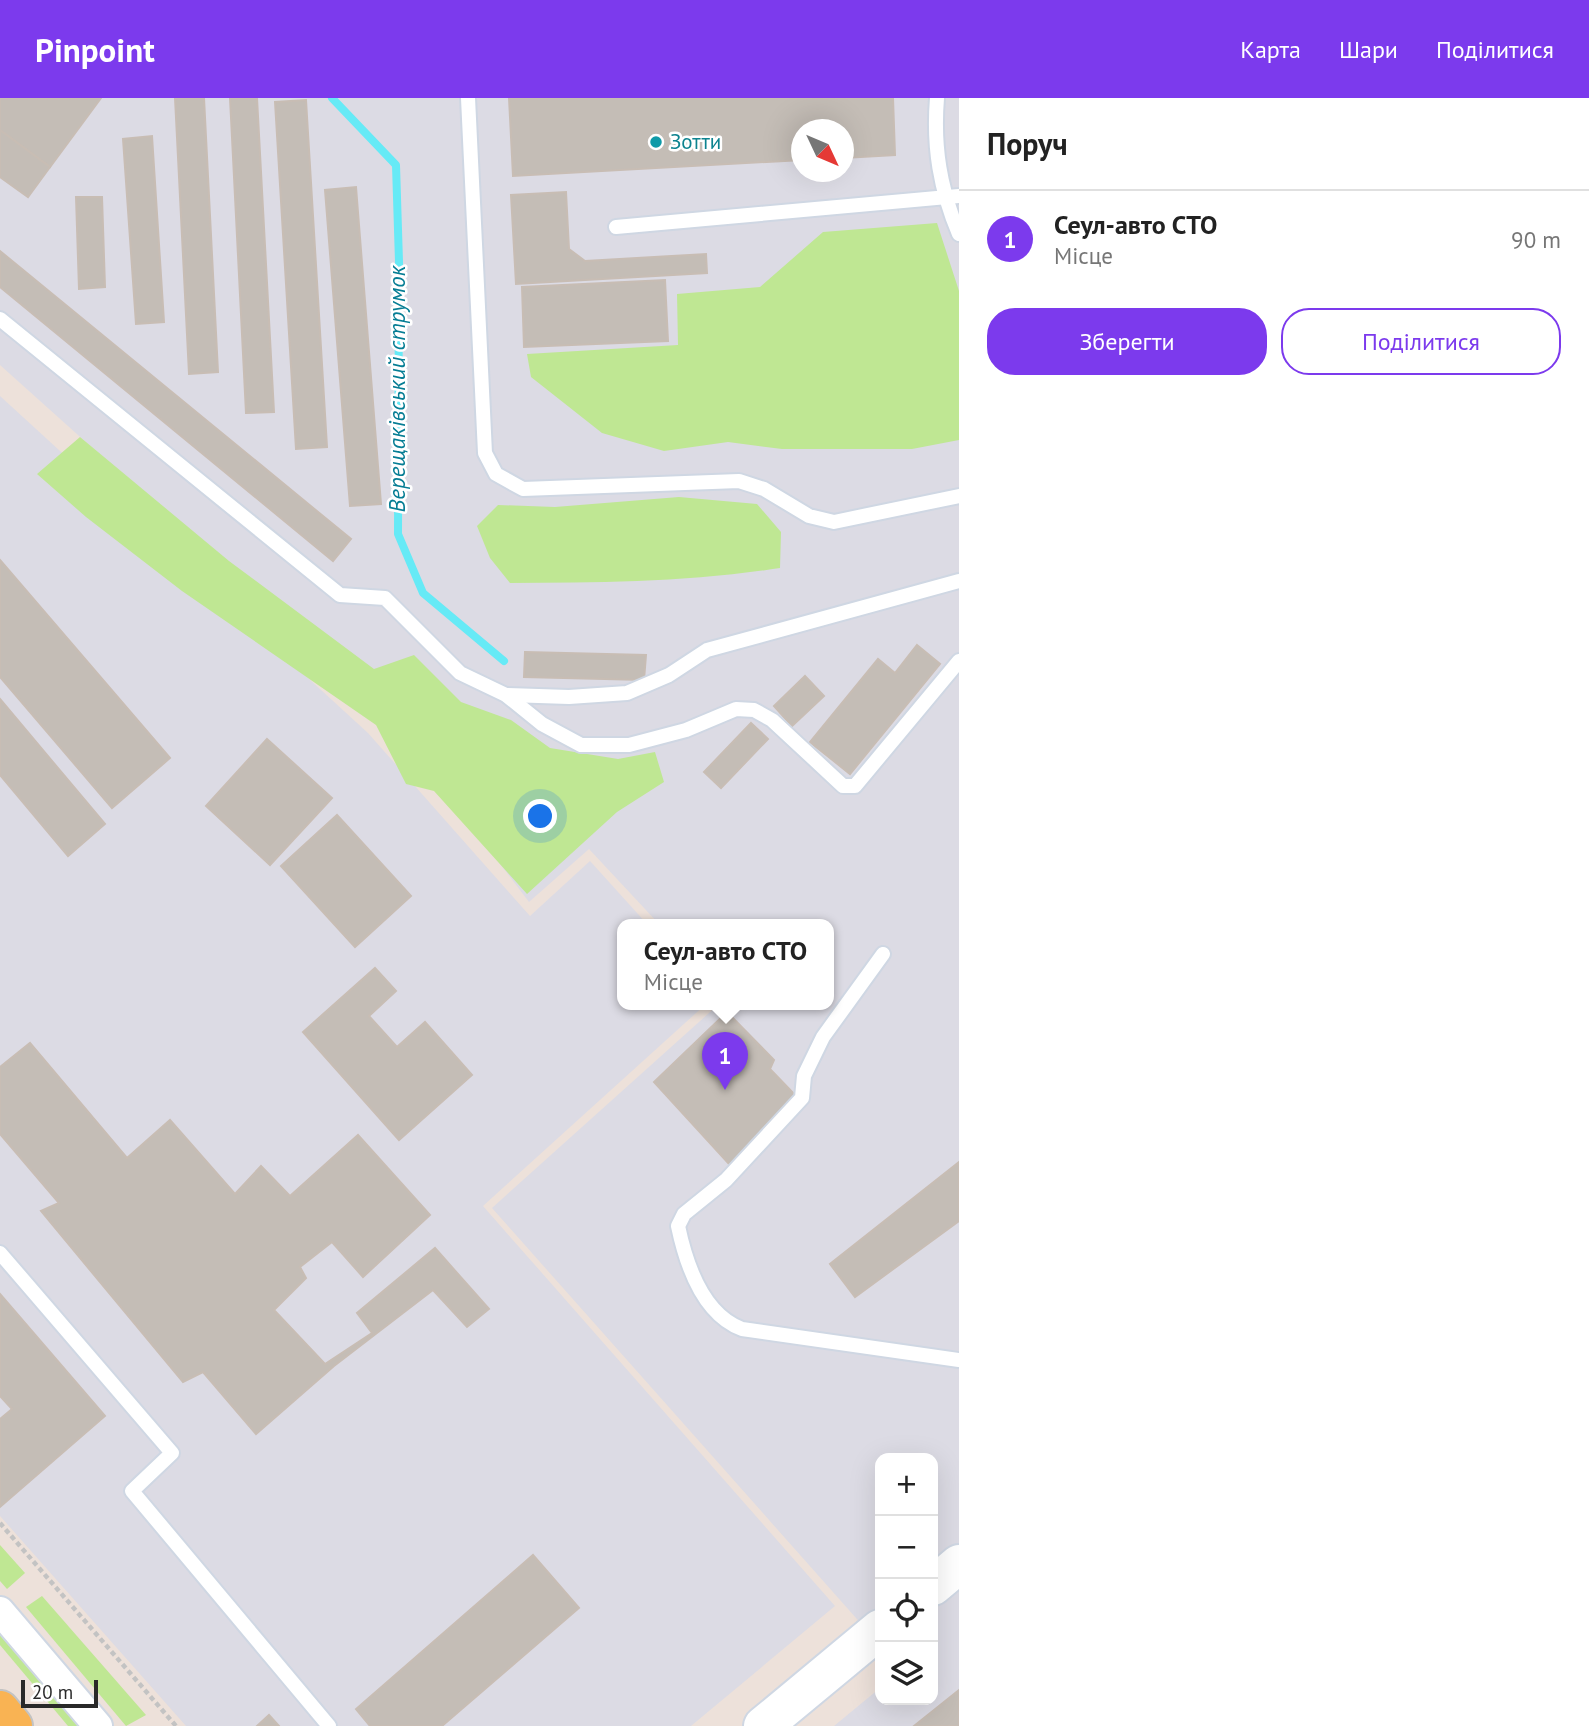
<!DOCTYPE html>
<html lang="uk">
<meta charset="utf-8">
<style>
:root{--surface:#fff;--page:#f2f2f2;--text:#222;--muted:#767676;--line:#e0e0e0;--accent:#7c3aed}
body{margin:0;font-family:"PT Sans",sans-serif;background:var(--page);color:var(--text)}
.controls{position:absolute;right:21px;bottom:21px;display:grid;overflow:hidden;border-radius:14px;box-shadow:0 7px 28px #0002}
.controls button{width:63px;height:63px;display:grid;place-items:center;padding:0;border:0;border-bottom:2px solid var(--line);background:var(--surface);color:var(--text);font:35px sans-serif}
.compass{position:absolute;left:791px;top:21px;width:63px;height:63px;border-radius:50%;background:var(--surface);box-shadow:0 7px 28px #0002;rotate:134deg}
.scale{position:absolute;left:21px;bottom:18px;width:77px;box-sizing:border-box;padding-left:7px;border:4px solid #292929;border-top:0;font-size:19px;line-height:24px;white-space:nowrap;color:#292929;-webkit-text-stroke:5px #fff;paint-order:stroke}
.you{position:absolute;left:541px;top:719px;width:24px;height:24px;margin:-18px;border:5px solid #fff;border-radius:50%;background:#1a73e8;box-shadow:0 0 0 10px #1a73e833}
.badge{display:grid;place-items:center;width:46px;height:46px;border-radius:50%;background:var(--accent);color:#fff;font-size:23px;font-weight:700}
.pin{position:absolute;translate:-50% -58px;filter:drop-shadow(0 2px 4px #0008)}
.pin::after{content:'';position:absolute;top:37px;width:24px;height:21px;background:inherit;clip-path:polygon(0 0,100% 0,50% 100%)}
.popup{position:absolute;left:617px;top:821px;width:217px;height:91px;box-sizing:border-box;display:grid;place-content:center;border-radius:14px;background:var(--surface);filter:drop-shadow(0 2px 5px #0005);font-size:23px;white-space:nowrap;color:var(--muted)}
.popup b{font-size:26px;color:var(--text)}
.popup::after{content:'';position:absolute;left:50%;top:100%;margin-left:-14px;border:14px solid transparent;border-top-color:var(--surface)}
.list{margin:0;padding:0;list-style:none}
h2{display:flex;justify-content:space-between;align-items:center;height:91px;margin:0;padding:0 28px;font-size:30px}
h2 small{font-size:23px;font-weight:400;color:var(--muted)}
.list li{display:grid;grid-template-columns:46px 1fr auto;gap:21px;align-items:center;box-sizing:border-box;height:98px;padding:0 28px;border-top:2px solid var(--line)}
.list b{display:block;font-size:26px;white-space:nowrap}
.list p{margin:0;font-size:23px;white-space:nowrap;color:var(--muted)}
.list em{font-size:23px;font-style:normal;color:var(--muted)}
.actions{display:flex;gap:14px;padding:21px 28px}
.actions a{flex:1;padding:16px 0;border:2px solid var(--accent);border-radius:28px;text-align:center;font-size:24px;color:var(--accent)}
.actions .main{background:var(--accent);color:#fff}
.icon{flex:none;width:38px;height:38px;fill:none;stroke:currentColor;stroke-width:2;stroke-linecap:round;stroke-linejoin:round}
.map{position:relative;flex:none;width:959px;height:1628px;overflow:hidden}
header{display:flex;align-items:center;gap:42px;box-sizing:border-box;height:98px;padding:0 35px;background:var(--accent);color:#fff}
header strong{font-size:33px}
nav{display:flex;gap:38px;margin-inline-start:auto;font-size:24px}
main{display:flex}
aside{flex:1;background:var(--surface)}
.map>svg:first-child{display:block}
.industrial{fill:#dcdbe4;fill-rule:evenodd}
.green{fill:#bfe793}
.lines{fill:none;stroke-linecap:round;stroke-linejoin:round}
.stream{stroke:#66eaf6;stroke-width:8}
.building{fill:#c4bdb6;stroke:#c8bdb4;stroke-width:2}
.lane-casing{stroke:#cfd7e3;stroke-width:18}
.street-casing{stroke:#cfd7e3;stroke-width:32}
.secondary-casing{stroke:#cfd7e3;stroke-width:42}
.primary-casing{stroke:#c3c3c3;stroke-width:42}
.path{stroke:#c3c3c3;stroke-width:4.5;stroke-dasharray:5 3.5;stroke-linecap:butt}
.lane{stroke:#fff;stroke-width:14}
.street{stroke:#fff;stroke-width:28}
.secondary{stroke:#fff;stroke-width:38}
.primary{stroke:#f9b353;stroke-width:38}
.culture-dot{fill:#0f9aa8;stroke:#fff;stroke-width:2.5}
.labels{text-anchor:middle;stroke-width:5;stroke-linejoin:round;paint-order:stroke}
.culture-label{font-size:21px;fill:#0d838f;stroke:#fff;text-anchor:start}
.water-label{font-size:23px;font-style:italic;fill:#067d94;stroke:#fff}
</style>
<header>
<strong>Pinpoint</strong>
<nav><a>Карта</a><a>Шари</a><a>Поділитися</a></nav>
</header>
<main>
<div class="map">
<svg width="959" height="1628" viewBox="0 0 959 1628">
<rect width="100%" height="100%" fill="#ede1da"/>
<g class="industrial">
<path d="M0,0h959v1628h-125l46,-38v12h53v-242h-53v187l-388,-437 227,-204h109v-80h-169l-70,-75 -60,53 -148,-195 -381,-342zM802,32h42v42h-42z"/>
<path d="M0,298l368,337 162,183 60,-55 57,63h-25v80h84l-223,202 352,400 -144,120h-505l-186,-210z"/>
</g>
<g class="green">
<path d="M937,125l22,68v149l-47,9h-130l-54,-7 -64,9 -62,-18 -71,-56 -4,-23 151,-9 -1,-51 83,-7 63,-55z"/>
<path d="M80,339l149,124 145,108 40,-14 47,47 50,18 39,28 68,11 37,-7 9,30 -47,30 -90,82 -93,-103 -28,-7 -30,-59 -194,-134 -96,-74 -49,-43z"/>
<path d="M679,399l78,7 24,28 -1,36c-90,14 -180,15 -270,15l-20,-25 -13,-32 21,-21 57,2z"/>
<path d="M0,1447l25,28 -18,16 -7,-8z"/>
<path d="M42,1498l104,119 -20,11 -100,-119z"/>
<path d="M0,1525l88,103h-20l-68,-81z"/>
</g>
<g class="lines">
<path class="stream" d="M332,0l64,67 3,97 -1,272 25,59 81,68"/>
</g>
<g class="building">
<path d="M0,0l42,1 59,-1 -51,69 -50,-37z"/>
<path d="M175,0h29l14,274 -29,2z"/>
<path d="M230,0h27l17,314 -28,1z"/>
<path d="M509,0h384l2,57 -51,3v-28h-42v30l-289,16z"/>
<path d="M306,2l21,347 -31,2 -21,-347z"/>
<path d="M0,32l50,37 -22,30 -28,-20z"/>
<path d="M152,38l12,186 -28,2 -13,-185z"/>
<path d="M356,89l25,317 -31,2 -25,-316z"/>
<path d="M566,94l3,57 16,12 121,-7 1,19 -191,11 -5,-89z"/>
<path d="M76,99h26l3,90 -26,2z"/>
<path d="M0,153l351,288 -18,22 -333,-274z"/>
<path d="M665,182l3,61 -144,6 -2,-60z"/>
<path d="M0,462l170,198 -58,50 -112,-131z"/>
<path d="M917,547l23,19 -90,110 -40,-32 68,-83 17,14z"/>
<path d="M525,554l121,3 -2,25 -120,-3z"/>
<path d="M805,578l19,20 -32,30 -18,-20z"/>
<path d="M0,601l105,125 -37,32 -68,-81z"/>
<path d="M751,625l17,16 -47,49 -17,-16z"/>
<path d="M267,641l65,59 -62,67 -64,-59z"/>
<path d="M337,717l74,81 -56,51 -74,-81z"/>
<path d="M375,870l21,23 -27,25 28,31 28,-25 47,53 -73,65 -96,-108z"/>
<path d="M727,914l47,48 -4,9 27,28 -67,68 -76,-83z"/>
<path d="M30,945l97,115 43,-38 65,74 26,-28 29,30 68,-61 72,80 -67,62 -31,-35 -32,25 6,11 -32,32 51,54 47,-31 -15,-20 78,-65 54,61 -22,18 -34,-37 -99,76 -78,68 -53,-62 -20,10 -142,-171 18,-8 -59,-69v-67z"/>
<path d="M959,1064v59l-104,76 -25,-33z"/>
<path d="M0,1196l105,122 -105,91v-88l12,-10 -12,-13z"/>
<path d="M533,1457l46,53 -137,118h-72l-14,-17z"/>
<path d="M959,1592v36h-45z"/>
<path d="M269,1617l10,11h-22z"/>
</g>
<g class="lines">
<g class="lane-casing">
<g id="lane">
<path d="M468,0l17,355 11,21 27,15 216,-8 25,8 45,27 25,6 125,-26"/>
<path d="M937,0c-4,49 3,91 22,136"/>
<path d="M616,129l343,-31"/>
<path d="M0,221l340,276 45,3 75,75 46,22 36,29 39,21h48l57,-15 50,-21 18,1 18,10 71,66h12l104,-125"/>
<path d="M506,597l63,2 58,-4 42,-18 38,-25 252,-69"/>
<path d="M883,856l-60,83 -19,39 -2,22 -76,82 -42,34 -6,12c8,38 24,88 64,103l217,31"/>
<path d="M0,1155l172,200 -40,38 197,235"/>
</g>
</g>
<g class="street-casing">
<path id="street" d="M0,1513l98,115"/>
</g>
<g class="secondary-casing">
<g id="secondary">
<path d="M933,1488l26,-22"/>
<path d="M763,1628l117,-97"/>
</g>
</g>
<g class="primary-casing">
<path id="primary" d="M0,1612l13,16"/>
</g>
<path class="path" d="M0,1425l176,203"/>
<use href="#lane" class="lane"/>
<use href="#street" class="street"/>
<use href="#secondary" class="secondary"/>
<use href="#primary" class="primary"/>
</g>
<circle class="culture-dot" cx="656" cy="44" r="7"/>
<g class="labels">
<g class="culture-label">
<text x="670" y="51">Зотти</text>
</g>
<g class="water-label">
<text transform="translate(397 291) rotate(-90)" y="8">Верещаківський струмок</text>
</g>
</g>
</svg>
<div class="controls">
<button>+</button>
<button>−</button>
<button><svg class="icon" aria-label="locate" viewBox="0 0 24 24"><circle cx="12" cy="12" r="6"/><path d="M12 2v4M12 18v4M2 12h4M18 12h4"/></svg></button>
<button><svg class="icon" aria-label="layers" viewBox="0 0 24 24"><path d="M12 4l9 5-9 5-9-5zM3 14l9 5 9-5"/></svg></button>
</div>
<svg class="compass" viewBox="-18 -18 36 36"><path d="M0-13l5 13h-10z" fill="#e53935"/><path d="M0 13l5-13h-10z" fill="#767676"/></svg>
<div class="scale">20 m</div>
<div class="you"></div>
<div class="pin badge" style="left:725px;top:992px">1</div>
<div class="popup"><b>Сеул-авто СТО</b>Місце</div>
</div>
<aside>
<h2>Поруч<small></small></h2>
<ul class="list">
<li><span class="badge">1</span><div><b>Сеул-авто СТО</b><p>Місце</p></div><em>90 m</em></li>
</ul>
<div class="actions"><a class="main">Зберегти</a><a>Поділитися</a></div>
</aside>
</main>
